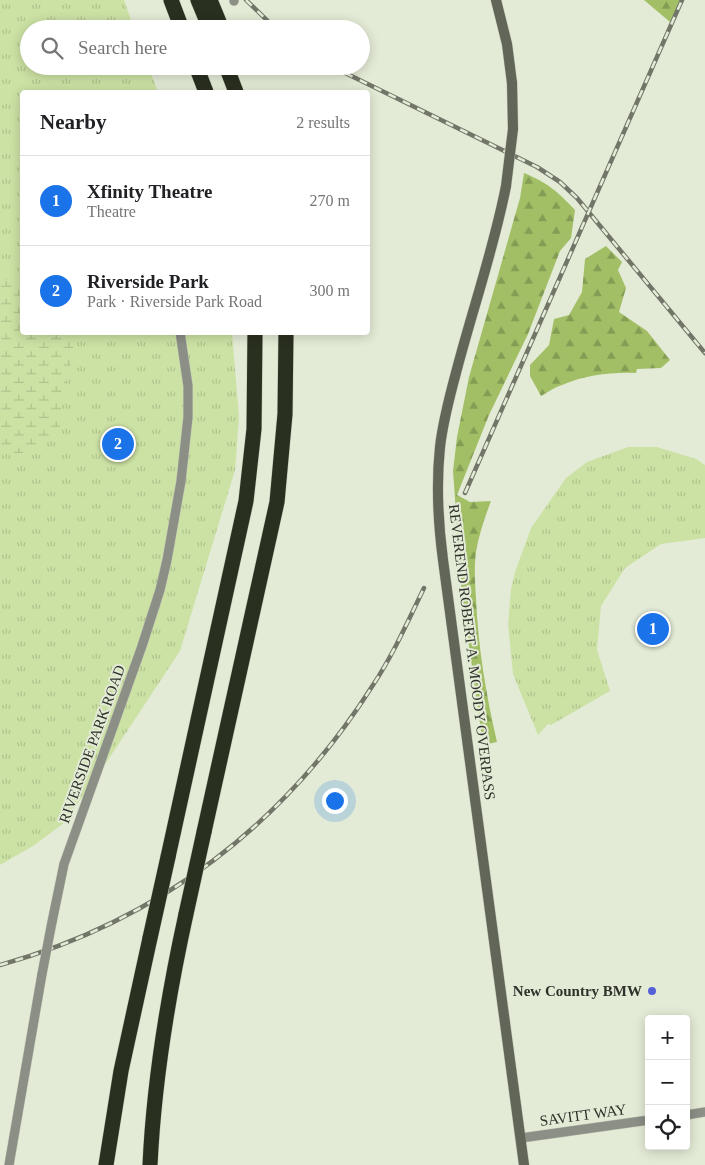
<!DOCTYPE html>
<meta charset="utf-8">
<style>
:root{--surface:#fff;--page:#f2f2f2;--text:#202124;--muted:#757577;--line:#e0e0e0;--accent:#1a73e8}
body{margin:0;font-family:"Times New Roman",serif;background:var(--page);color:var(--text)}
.controls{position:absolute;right:15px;bottom:15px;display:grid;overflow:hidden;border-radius:5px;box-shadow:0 2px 12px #0003}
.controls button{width:45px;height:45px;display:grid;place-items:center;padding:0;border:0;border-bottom:1px solid var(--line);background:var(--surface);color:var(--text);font:25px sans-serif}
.you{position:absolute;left:334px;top:800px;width:18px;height:18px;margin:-12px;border:4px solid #fff;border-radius:50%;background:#1a73e8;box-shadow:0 0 0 8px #1a73e833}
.badge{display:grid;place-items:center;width:32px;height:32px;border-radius:50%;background:var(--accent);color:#fff;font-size:16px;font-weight:700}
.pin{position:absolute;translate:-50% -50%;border:2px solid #fff;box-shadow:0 1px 5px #0006}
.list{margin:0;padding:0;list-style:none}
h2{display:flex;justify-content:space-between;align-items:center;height:65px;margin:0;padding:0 20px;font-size:21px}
h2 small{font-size:16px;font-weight:400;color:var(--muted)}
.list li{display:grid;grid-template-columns:32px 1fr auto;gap:15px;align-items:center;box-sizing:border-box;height:90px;padding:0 20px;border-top:1px solid var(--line)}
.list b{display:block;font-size:19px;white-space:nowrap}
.list p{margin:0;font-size:16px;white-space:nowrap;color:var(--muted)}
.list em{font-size:16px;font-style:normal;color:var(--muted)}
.icon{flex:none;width:28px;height:28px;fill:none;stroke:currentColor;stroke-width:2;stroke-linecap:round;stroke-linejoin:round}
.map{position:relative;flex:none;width:705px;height:1165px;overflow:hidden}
.search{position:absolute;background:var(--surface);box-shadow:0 2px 12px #0003;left:20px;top:20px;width:350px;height:55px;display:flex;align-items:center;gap:12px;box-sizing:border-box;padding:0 18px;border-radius:28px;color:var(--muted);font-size:19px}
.panel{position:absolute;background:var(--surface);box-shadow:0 2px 12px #0003;left:20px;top:90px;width:350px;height:245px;border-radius:5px}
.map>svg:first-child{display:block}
.grass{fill:url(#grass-tufts)}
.forest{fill:url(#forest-firs)}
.wetland{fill:url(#wetland-marsh)}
.garden{fill:#cce2a4}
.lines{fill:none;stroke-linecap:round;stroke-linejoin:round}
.street-casing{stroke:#bfc6b4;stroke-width:10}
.secondary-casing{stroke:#bfc6b4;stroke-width:11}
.highway-casing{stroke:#bfc6b4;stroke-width:16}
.street{stroke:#8c8f86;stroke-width:9}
.secondary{stroke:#616659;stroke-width:10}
.highway{stroke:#2a3020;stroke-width:15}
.rail-casing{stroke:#717669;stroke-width:4.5}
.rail{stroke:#e3ebd6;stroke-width:2.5;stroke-dasharray:8;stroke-linecap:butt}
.street-bridge-casing{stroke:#bfc6b4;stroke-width:10;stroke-linecap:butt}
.secondary-bridge-casing{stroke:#bfc6b4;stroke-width:11;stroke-linecap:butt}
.highway-bridge-casing{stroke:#bfc6b4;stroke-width:16;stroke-linecap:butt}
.street-bridge{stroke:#8c8f86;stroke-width:9}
.secondary-bridge{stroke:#616659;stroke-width:10}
.highway-bridge{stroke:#2a3020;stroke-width:15}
.poi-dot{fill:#5561d8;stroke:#e3ebd6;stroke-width:2}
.labels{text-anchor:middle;stroke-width:4;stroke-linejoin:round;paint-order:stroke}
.street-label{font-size:15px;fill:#2f322a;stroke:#e3ebd6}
.poi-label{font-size:15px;font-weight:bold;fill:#2f322a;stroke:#e3ebd6;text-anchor:end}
</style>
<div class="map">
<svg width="705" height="1165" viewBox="0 0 705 1165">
<defs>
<pattern id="grass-tufts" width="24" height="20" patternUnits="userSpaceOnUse" patternTransform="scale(1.25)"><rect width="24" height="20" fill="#cce2a4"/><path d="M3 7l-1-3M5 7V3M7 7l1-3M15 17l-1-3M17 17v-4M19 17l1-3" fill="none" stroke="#b0c28d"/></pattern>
<pattern id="forest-firs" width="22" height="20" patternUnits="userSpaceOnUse" patternTransform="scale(1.25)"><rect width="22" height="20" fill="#a2bf66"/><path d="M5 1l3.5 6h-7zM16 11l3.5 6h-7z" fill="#849c54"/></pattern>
<pattern id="wetland-marsh" width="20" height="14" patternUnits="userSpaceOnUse" patternTransform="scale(1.25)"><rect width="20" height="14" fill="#cce2a4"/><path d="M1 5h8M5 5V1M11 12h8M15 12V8" fill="none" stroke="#b0c28d"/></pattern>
</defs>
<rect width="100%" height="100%" fill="#e3ebd6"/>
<g class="grass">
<path d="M0,0h124l10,29h-105v37h119l10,26h-136v240l210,1 7,84 -4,53 -55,181 -74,112 -42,60 -31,23 -33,19z"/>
<path d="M628,447h29l39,12 9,6v73l-44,6 -36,24 -24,38 -4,44 13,41 -59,34 -3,-1 -10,11 -25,-61 -5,-50 3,-35 4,-17 16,-44 35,-50 21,-16z"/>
</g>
<g class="forest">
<path d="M644,0h36l-10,22z"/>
<path d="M524,173c24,10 33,18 51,37l-4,28 -11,13 -32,83 -39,81 -32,80 13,7 21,-1c-6,16 -12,33 -15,51 -2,15 -1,31 0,46 2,49 10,96 21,144l-14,3 -21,-149 -9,-125 4,-34 12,-60 51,-179z"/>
<path d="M606,246l16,16 -4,8 8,18 -7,24 28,19 23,29 -9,8 -24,1 -1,4c-24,-1 -51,2 -74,12 -7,2 -14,7 -21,11l-11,-20v-11l19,-20 5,-26 15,-4 13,-23 3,-33z"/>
</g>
<path class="wetland" d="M0,278l8,2h14v52l52,1c0,23 -5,38 -11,60 -3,9 0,25 -2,30 -7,21 -32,28 -50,33l-11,-9z"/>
<path class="garden" d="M16,138l6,7v18l-16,-17z"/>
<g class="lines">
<g class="street-casing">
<g id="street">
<path d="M234,0v1"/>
<path d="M52,922l12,-58 78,-218 18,-56 7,-30 14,-79 7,-64v-31l-8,-54"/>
<path d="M686,1115l19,-3"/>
<path d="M521,1138l128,-18"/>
<path d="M9,1165l33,-191"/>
</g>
</g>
<g class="secondary-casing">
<g id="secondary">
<path d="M496,0l11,44 5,39"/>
<path d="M506,186c-12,62 -33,122 -49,183 -7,26 -14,51 -17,78 -4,38 -2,75 3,113l81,605"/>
</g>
</g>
<g class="highway-casing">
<g id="highway">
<path d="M171,0l11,29"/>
<path d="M198,0l12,29"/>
<path d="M210,0l12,29"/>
<path d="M196,66l10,26"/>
<path d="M226,66l10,26"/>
<path d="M204,832l73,-330 8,-88 1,-82"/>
<path d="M168,857l78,-356 8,-72 1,-97"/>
<path d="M106,1165l15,-94 29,-133"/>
<path d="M150,1165c4,-85 18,-169 36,-251"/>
</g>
</g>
<use href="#street" class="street"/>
<use href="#secondary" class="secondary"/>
<use href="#highway" class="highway"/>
<g class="rail-casing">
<g id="rail">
<path d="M246,0l30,29"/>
<path d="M331,66l206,101 23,15 17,16 128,155"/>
<path d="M465,493l217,-493"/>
<path d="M0,965c159,-44 285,-141 373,-280 20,-30 35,-64 51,-97"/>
</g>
</g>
<use href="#rail" class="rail"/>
<g class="street-bridge-casing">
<path id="street-bridge" d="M42,974l10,-52"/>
</g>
<g class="secondary-bridge-casing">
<path id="secondary-bridge" d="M506,186l7,-57 -1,-46"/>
</g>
<g class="highway-bridge-casing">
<g id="highway-bridge">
<path d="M186,914l18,-82"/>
<path d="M150,938l18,-81"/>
</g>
</g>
<use href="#street-bridge" class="street-bridge"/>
<use href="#secondary-bridge" class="secondary-bridge"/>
<use href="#highway-bridge" class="highway-bridge"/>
</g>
<circle class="poi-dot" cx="652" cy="991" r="5"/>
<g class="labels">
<g class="street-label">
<text transform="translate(472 652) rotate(83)" y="5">REVEREND ROBERT A. MOODY OVERPASS</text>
<text transform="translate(92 744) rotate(-70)" y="5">RIVERSIDE PARK ROAD</text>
<text transform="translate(583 1115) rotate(-8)" y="5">SAVITT WAY</text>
</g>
<g class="poi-label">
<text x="642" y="996">New Country BMW</text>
</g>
</g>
</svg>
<div class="controls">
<button>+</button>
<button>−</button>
<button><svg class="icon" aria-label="locate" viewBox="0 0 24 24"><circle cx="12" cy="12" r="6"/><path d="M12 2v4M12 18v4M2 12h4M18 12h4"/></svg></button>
</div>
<div class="you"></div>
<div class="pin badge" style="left:653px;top:629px">1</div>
<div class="pin badge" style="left:118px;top:444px">2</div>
<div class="search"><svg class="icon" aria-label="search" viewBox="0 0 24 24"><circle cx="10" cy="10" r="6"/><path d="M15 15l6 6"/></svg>Search here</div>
<section class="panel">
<h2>Nearby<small>2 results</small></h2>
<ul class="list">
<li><span class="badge">1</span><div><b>Xfinity Theatre</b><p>Theatre</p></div><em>270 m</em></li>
<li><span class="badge">2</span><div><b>Riverside Park</b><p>Park · Riverside Park Road</p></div><em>300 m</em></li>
</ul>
</section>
</div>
